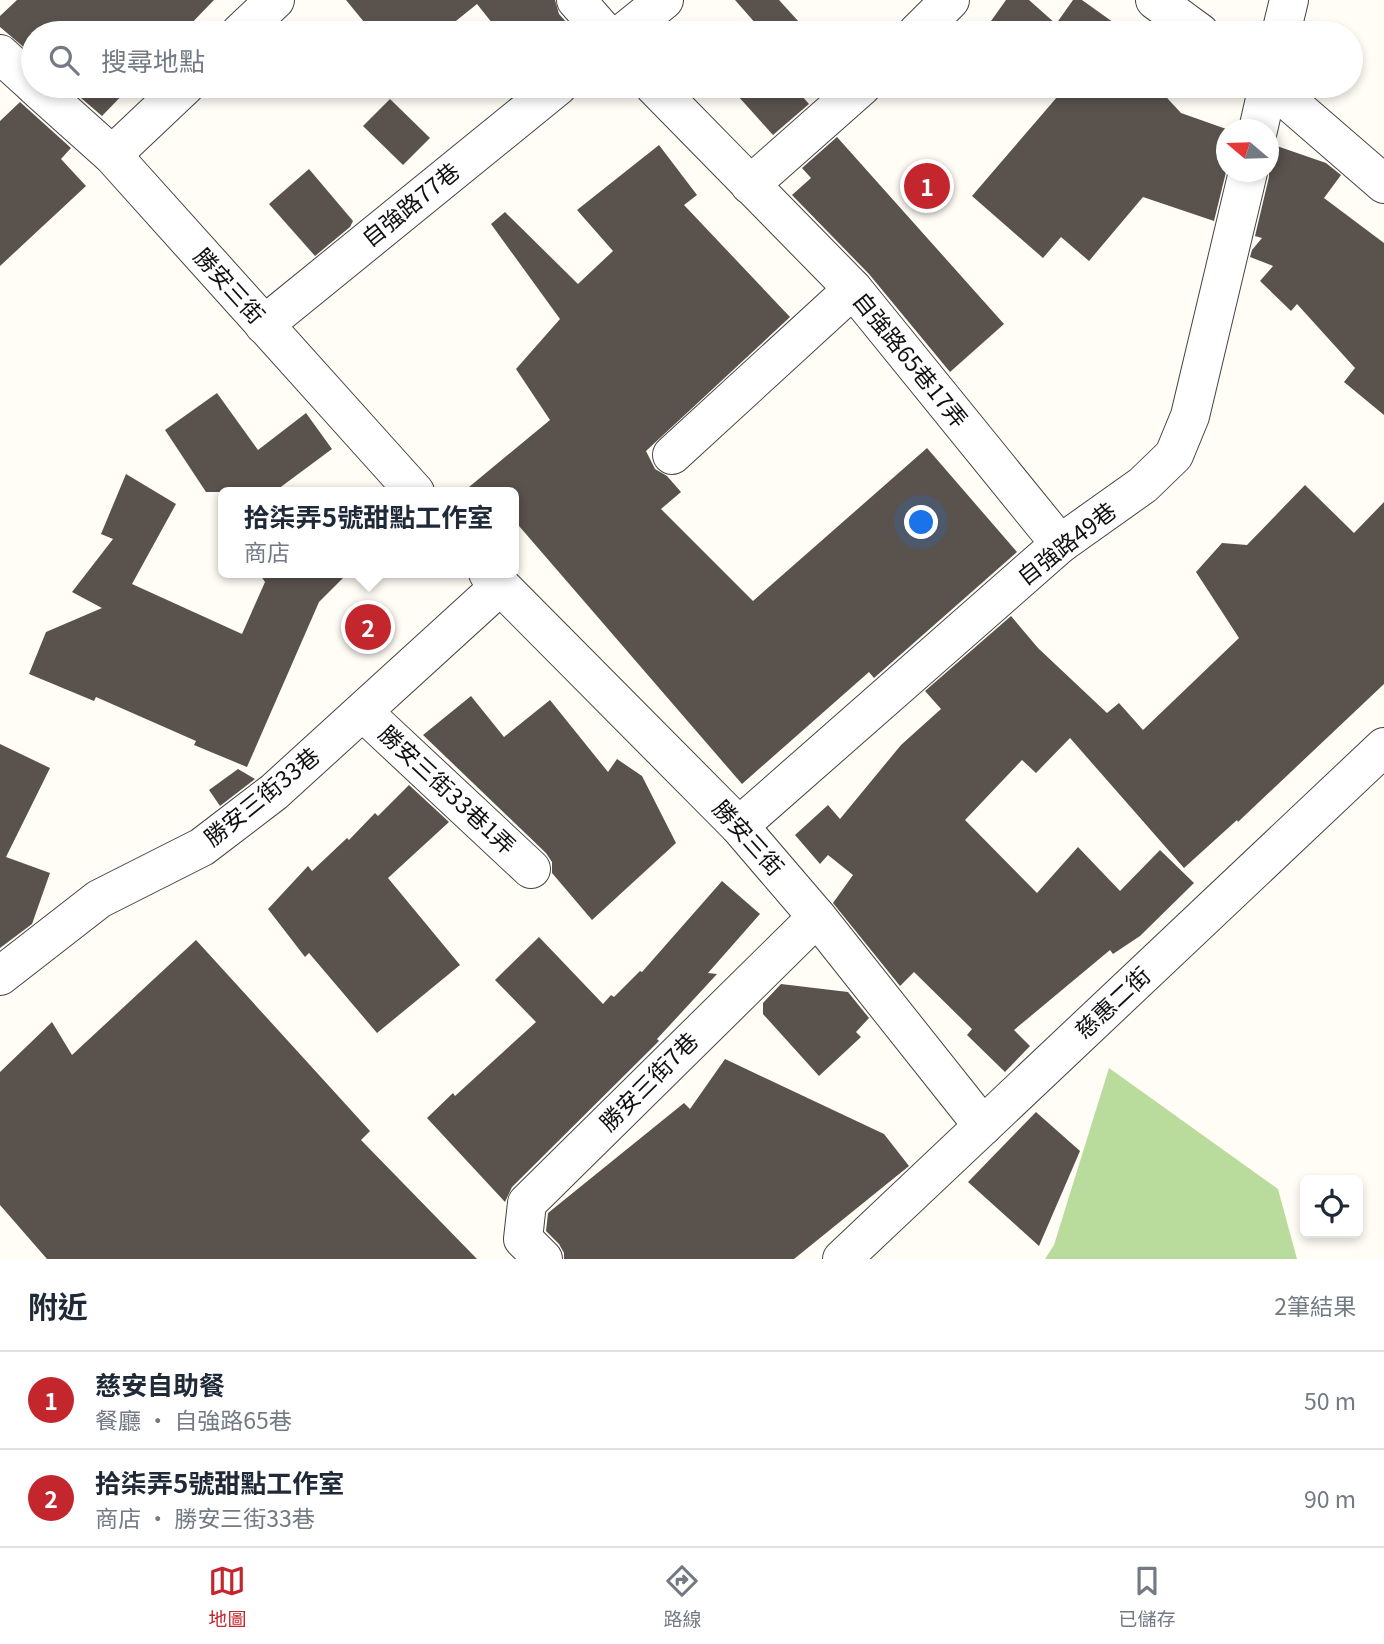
<!DOCTYPE html>
<html lang="zh-TW">
<meta charset="utf-8">
<style>
:root{--surface:#fff;--page:#f2f2f3;--text:#1f2937;--muted:#747a83;--line:#e0e1e3;--accent:#c4262e}
body{margin:0;font-family:Georgia,"Noto Sans TC",serif;background:var(--page);color:var(--text)}
.controls{position:absolute;right:21px;bottom:21px;display:grid;overflow:hidden;border-radius:10px;box-shadow:0 4px 10px #0003}
.controls button{width:63px;height:63px;display:grid;place-items:center;padding:0;border:0;border-bottom:2px solid var(--line);background:var(--surface);color:var(--text);font:35px sans-serif}
.compass{position:absolute;left:1216px;top:119px;width:63px;height:63px;border-radius:50%;background:var(--surface);box-shadow:0 4px 10px #0003;rotate:289deg}
.you{position:absolute;left:922px;top:523px;width:24px;height:24px;margin:-18px;border:5px solid #fff;border-radius:50%;background:#1a73e8;box-shadow:0 0 0 10px #1a73e833}
.badge{display:grid;place-items:center;width:46px;height:46px;border-radius:50%;background:var(--accent);color:#fff;font-size:23px;font-weight:700}
.pin{position:absolute;translate:-50% -50%;border:4px solid #fff;box-shadow:0 2px 7px #0006}
.popup{position:absolute;left:218px;top:487px;width:301px;height:91px;box-sizing:border-box;display:grid;place-content:center;border-radius:10px;background:var(--surface);filter:drop-shadow(0 2px 5px #0005);font-size:23px;white-space:nowrap;color:var(--muted)}
.popup b{font-size:26px;color:var(--text)}
.popup::after{content:'';position:absolute;left:50%;top:100%;margin-left:-14px;border:14px solid transparent;border-top-color:var(--surface)}
.list{margin:0;padding:0;list-style:none}
h2{display:flex;justify-content:space-between;align-items:center;height:91px;margin:0;padding:0 28px;font-size:30px}
h2 small{font-size:23px;font-weight:400;color:var(--muted)}
.list li{display:grid;grid-template-columns:46px 1fr auto;gap:21px;align-items:center;box-sizing:border-box;height:98px;padding:0 28px;border-top:2px solid var(--line)}
.list b{display:block;font-size:26px;white-space:nowrap}
.list p{margin:0;font-size:23px;white-space:nowrap;color:var(--muted)}
.list em{font-size:23px;font-style:normal;color:var(--muted)}
.icon{flex:none;width:38px;height:38px;fill:none;stroke:currentColor;stroke-width:2;stroke-linecap:round;stroke-linejoin:round}
.map{position:relative;flex:none;width:1384px;height:1259px;overflow:hidden}
.search{position:absolute;background:var(--surface);box-shadow:0 4px 10px #0003;left:21px;right:21px;top:21px;height:77px;display:flex;align-items:center;gap:18px;box-sizing:border-box;padding:0 24px;border-radius:38px;color:var(--muted);font-size:26px}
.sheet{height:287px;background:var(--surface)}
nav{display:flex;justify-content:space-around;align-items:center;box-sizing:border-box;height:98px;border-top:2px solid var(--line);background:var(--surface);font-size:19px;color:var(--muted)}
nav a{display:grid;justify-items:center;gap:4px}
nav .on{color:var(--accent)}
.map>svg:first-child{display:block}
.forest{fill:#b9dc9c}
.building{fill:#5a524d}
.lines{fill:none;stroke-linecap:round;stroke-linejoin:round}
.minor-casing{stroke:#444;stroke-width:40}
.minor{stroke:#fff;stroke-width:38}
.labels{text-anchor:middle;stroke-width:7;stroke-linejoin:round;paint-order:stroke}
.street-label{font-size:23px;fill:#111;stroke:#fff}
</style>
<div class="map">
<svg width="1384" height="1259" viewBox="0 0 1384 1259">
<rect width="100%" height="100%" fill="#fffdf5"/>
<path class="forest" d="M1109,1068l169,121 19,70h-252l9,-14z"/>
<g class="building">
<path d="M17,0h197l-32,33h-149v22l-33,-28v-11z"/>
<path d="M346,0h209l4,14 17,19h-76l-23,-29 -36,29h-68z"/>
<path d="M735,0h44l30,33h-45z"/>
<path d="M1006,0h23l27,24 17,-24h9l35,25 -6,8h-118l-7,-5z"/>
<path d="M67,86h64l-29,30z"/>
<path d="M729,86h64l16,18 -36,31z"/>
<path d="M1059,86h97l25,27 48,17h-2v38l-13,53 -71,-24 -54,64 -28,-24 -18,21 -71,-62 92,-107z"/>
<path d="M390,99l40,39 -27,27 -40,-39z"/>
<path d="M20,102l51,46 -10,11 25,27 -86,80v-145z"/>
<path d="M837,137l167,187 -54,48 -81,-98 -77,-79 19,-17 -9,-10z"/>
<path d="M659,145l38,50 -13,10 106,112 -144,134 9,18 12,7 14,16 -20,17 92,92 174,-153 90,104 -143,126 -5,-6 -127,112 -229,-265v-27h-50l87,-72 -34,-51 44,-50 -69,-95 14,-12 73,72 35,-33 -36,-41z"/>
<path d="M1274,145l52,18 15,12 -17,23 60,45v172l-40,-33 11,-14 -58,-64 -6,7 -31,-30 13,-15 -23,-9 2,-7 10,-12 -7,-2 14,-59v-29z"/>
<path d="M309,169l44,52 -3,6 -35,29 -46,-52z"/>
<path d="M217,393l41,57 48,-37 26,36 -58,43h-68l-41,-62z"/>
<path d="M126,474l50,30 -44,80 110,50 23,-52 -6,-9h89l-29,29 -72,165 -53,-22 2,-4 -100,-44 -2,4 -65,-27 17,-42 56,-24 -30,-16 41,-53 -12,-5z"/>
<path d="M1305,485l49,48 30,-31v182l-146,138 -1,-2 -53,48 -114,-130 -34,35 -14,-13 -57,60 72,73 41,-46 42,44 40,-41 34,33 -54,53 -27,18 -3,-4 -96,80 16,16 -25,26 -38,-37 5,-6 -58,-57 -14,14 -67,-83 20,-28 -25,-20 -8,9 -25,-29 33,-30 12,14 61,-74 40,-36 -16,-18 86,-75 27,32 69,65 12,-10 24,27 96,-92 -43,-66 26,-29 25,2z"/>
<path d="M471,696l33,41 46,-37 58,72 9,-13 25,17 34,67 -84,77 -40,-47v-11l-6,-9 -123,-118z"/>
<path d="M0,744l50,24 -44,89 44,16 -18,51 -32,24z"/>
<path d="M238,769l17,10 -35,27 -11,-16z"/>
<path d="M409,785l40,37 -61,56 72,87 -83,68 -68,-80 -4,4 -37,-48 40,-43 4,5 35,-33 2,2 26,-27 3,3z"/>
<path d="M722,881l38,33 -52,59 9,1 -60,65 2,2 -147,146 -7,15 -78,-84 26,-25 2,3 81,-74 -41,-42 44,-43 64,67 8,-9 3,2 26,-26 2,1z"/>
<path d="M196,940l174,191 -9,9 116,119h-430l-47,-54v-133l52,-50 20,33z"/>
<path d="M781,984l67,8 21,26 -13,14 5,5 -42,39 -56,-62v-11z"/>
<path d="M725,1059l159,75 25,32 -115,93h-230v-6l-5,-9 -13,-13 2,-18 136,-110 6,6z"/>
<path d="M1036,1112l44,39 -41,95 -71,-64z"/>
</g>
<g class="lines">
<g class="minor-casing">
<g id="minor">
<path d="M576,0l29,33"/>
<path d="M1155,0l45,33"/>
<path d="M240,33l35,-33"/>
<path d="M623,33l41,-33"/>
<path d="M917,33l33,-33"/>
<path d="M1281,33l8,-33"/>
<path d="M0,54l33,30"/>
<path d="M35,86l77,69 303,337"/>
<path d="M654,86l199,203 207,255"/>
<path d="M1271,86l113,98"/>
<path d="M1258,130l10,-44"/>
<path d="M112,155l73,-69"/>
<path d="M750,185l112,-99"/>
<path d="M264,325l294,-239"/>
<path d="M672,455l181,-166"/>
<path d="M488,573l251,253 78,91 166,209"/>
<path d="M363,712l168,157"/>
<path d="M739,826l321,-282 83,-59 31,-30 16,-39 58,-244"/>
<path d="M0,976l99,-77 103,-52 72,-55 226,-206"/>
<path d="M543,1259l-20,-20 4,-36 290,-286"/>
<path d="M842,1259l542,-512"/>
</g>
</g>
<use href="#minor" class="minor"/>
</g>
<g class="labels">
<g class="street-label">
<text transform="translate(411 205) rotate(-39)" y="8">自強路77巷</text>
<text transform="translate(229 286) rotate(48)" y="8">勝安三街</text>
<text transform="translate(910 360) rotate(51)" y="8">自強路65巷17弄</text>
<text transform="translate(1067 544) rotate(-38)" y="8">自強路49巷</text>
<text transform="translate(447 790) rotate(43)" y="8">勝安三街33巷1弄</text>
<text transform="translate(262 797) rotate(-39)" y="8">勝安三街33巷</text>
<text transform="translate(748 838) rotate(48)" y="8">勝安三街</text>
<text transform="translate(1113 1003) rotate(-43)" y="8">慈惠二街</text>
<text transform="translate(649 1082) rotate(-45)" y="8">勝安三街7巷</text>
</g>
</g>
</svg>
<div class="controls">
<button><svg class="icon" aria-label="locate" viewBox="0 0 24 24"><circle cx="12" cy="12" r="6"/><path d="M12 2v4M12 18v4M2 12h4M18 12h4"/></svg></button>
</div>
<svg class="compass" viewBox="-18 -18 36 36"><path d="M0-13l5 13h-10z" fill="#e53935"/><path d="M0 13l5-13h-10z" fill="#747a83"/></svg>
<div class="you"></div>
<div class="pin badge" style="left:927px;top:186px">1</div>
<div class="pin badge" style="left:368px;top:627px">2</div>
<div class="popup"><b>拾柒弄5號甜點工作室</b>商店</div>
<div class="search"><svg class="icon" aria-label="search" viewBox="0 0 24 24"><circle cx="10" cy="10" r="6"/><path d="M15 15l6 6"/></svg>搜尋地點</div>
</div>
<section class="sheet">
<h2>附近<small>2筆結果</small></h2>
<ul class="list">
<li><span class="badge">1</span><div><b>慈安自助餐</b><p>餐廳 · 自強路65巷</p></div><em>50 m</em></li>
<li><span class="badge">2</span><div><b>拾柒弄5號甜點工作室</b><p>商店 · 勝安三街33巷</p></div><em>90 m</em></li>
</ul>
</section>
<nav>
<a class="on"><svg class="icon" aria-label="map" viewBox="0 0 24 24"><path d="M3 6l6-2 6 2 6-2v14l-6 2-6-2-6 2zM9 4v14M15 6v14"/></svg>地圖</a>
<a><svg class="icon" aria-label="directions" viewBox="0 0 24 24"><path d="M12 3l9 9-9 9-9-9zM9 14v-3h6M13 9l2 2-2 2"/></svg>路線</a>
<a><svg class="icon" aria-label="saved" viewBox="0 0 24 24"><path d="M7 4h10v16l-5-4-5 4z"/></svg>已儲存</a>
</nav>
